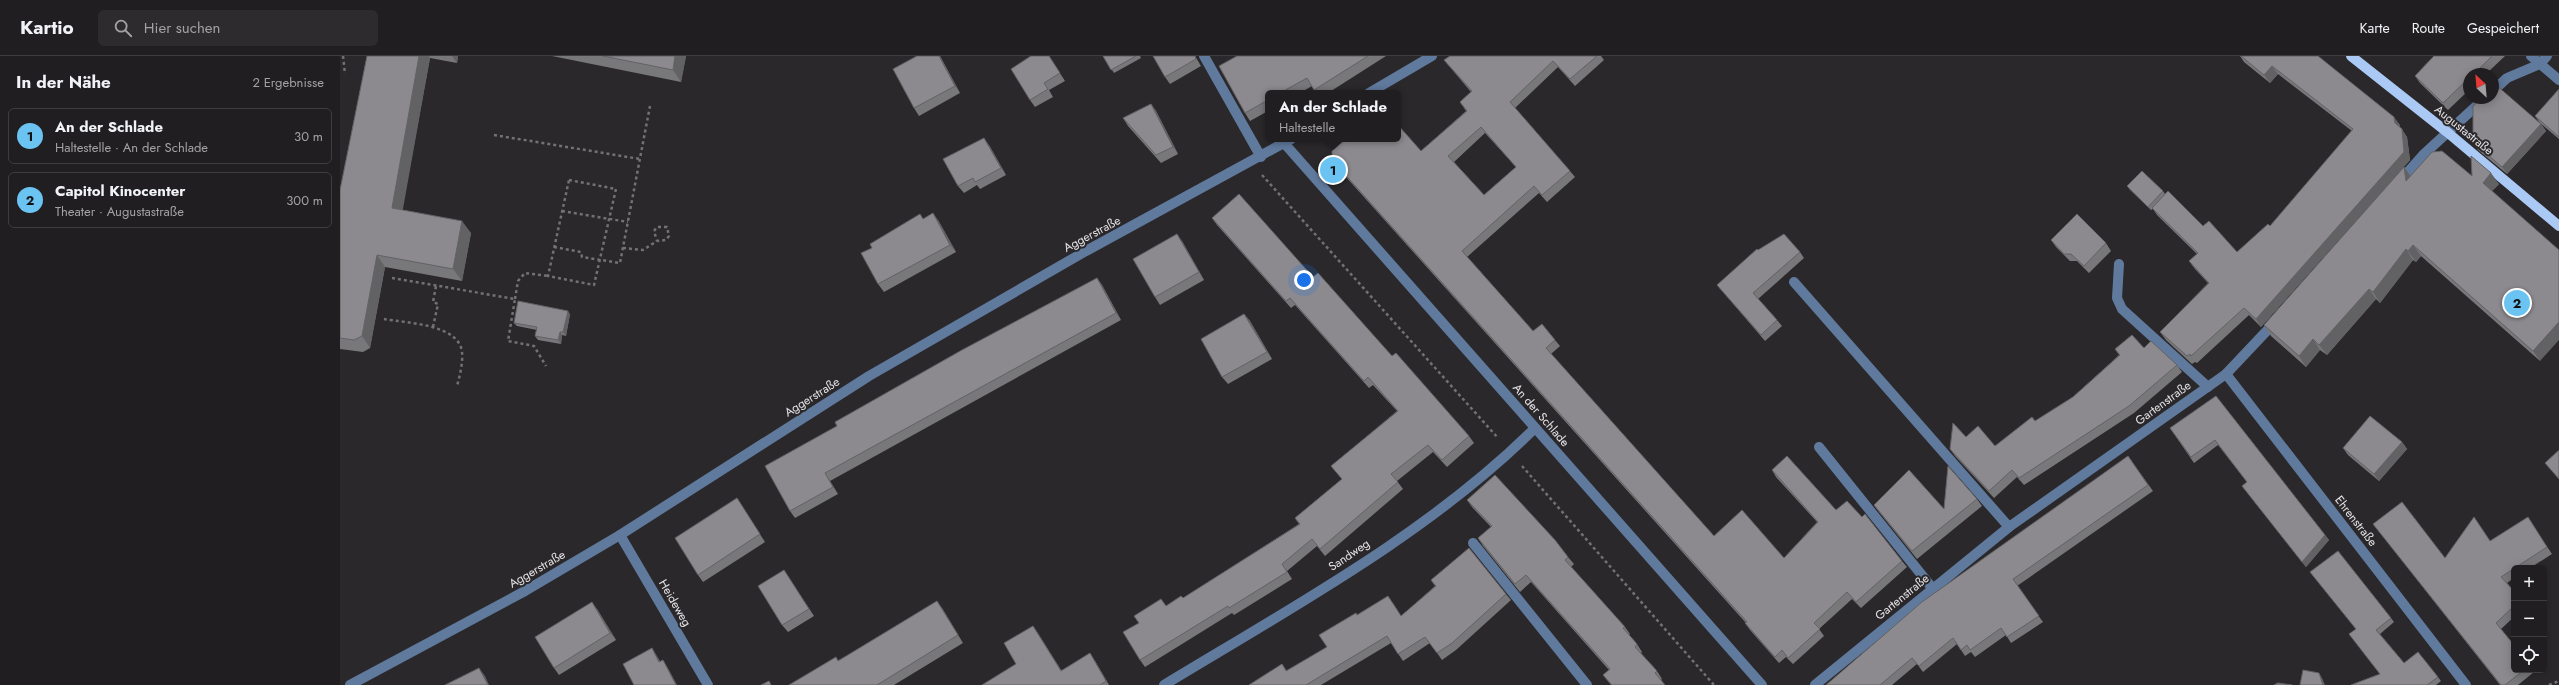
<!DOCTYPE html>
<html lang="de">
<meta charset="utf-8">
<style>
:root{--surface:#201e20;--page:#2d2b2d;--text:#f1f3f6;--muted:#a2a2a5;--line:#3d3c3e;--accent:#6bc3f2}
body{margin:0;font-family:Jost,sans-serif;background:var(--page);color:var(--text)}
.controls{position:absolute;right:12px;bottom:12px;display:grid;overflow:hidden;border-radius:6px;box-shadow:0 2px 10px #0003}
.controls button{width:36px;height:36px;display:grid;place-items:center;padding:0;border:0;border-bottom:1px solid var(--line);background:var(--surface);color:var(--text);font:20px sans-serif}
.compass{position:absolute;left:2123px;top:12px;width:36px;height:36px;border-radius:50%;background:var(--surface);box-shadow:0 2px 10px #0003;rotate:334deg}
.you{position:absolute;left:964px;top:224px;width:14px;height:14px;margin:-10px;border:3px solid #fff;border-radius:50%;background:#1a73e8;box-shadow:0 0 0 6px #1a73e833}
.badge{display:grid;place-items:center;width:26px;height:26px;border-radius:50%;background:var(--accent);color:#111;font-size:13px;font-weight:700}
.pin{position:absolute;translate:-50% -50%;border:2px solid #fff;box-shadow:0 1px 4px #0006}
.popup{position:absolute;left:925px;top:34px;width:136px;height:52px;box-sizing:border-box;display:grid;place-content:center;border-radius:6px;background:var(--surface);filter:drop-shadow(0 1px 3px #0005);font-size:13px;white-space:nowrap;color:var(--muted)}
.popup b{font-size:15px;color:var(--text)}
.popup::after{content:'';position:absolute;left:50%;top:100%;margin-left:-8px;border:8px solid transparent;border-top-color:var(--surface)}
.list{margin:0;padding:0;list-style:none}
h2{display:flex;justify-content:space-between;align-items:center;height:52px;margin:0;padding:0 16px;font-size:17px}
h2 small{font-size:13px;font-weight:400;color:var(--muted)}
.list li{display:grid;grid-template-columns:26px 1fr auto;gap:12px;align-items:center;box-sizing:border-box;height:56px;margin:0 8px 8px;padding:0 8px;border:1px solid var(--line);border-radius:6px}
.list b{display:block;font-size:15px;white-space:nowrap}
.list p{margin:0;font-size:13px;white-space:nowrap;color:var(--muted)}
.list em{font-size:13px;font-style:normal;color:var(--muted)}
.icon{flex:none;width:22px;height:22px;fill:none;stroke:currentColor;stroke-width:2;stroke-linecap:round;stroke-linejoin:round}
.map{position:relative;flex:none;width:2219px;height:629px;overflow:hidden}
header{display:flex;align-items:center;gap:24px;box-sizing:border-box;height:56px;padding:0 20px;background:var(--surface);border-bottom:1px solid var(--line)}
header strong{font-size:19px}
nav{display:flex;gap:22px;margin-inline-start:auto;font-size:14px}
.search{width:280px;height:36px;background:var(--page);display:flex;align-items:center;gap:10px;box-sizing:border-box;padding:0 14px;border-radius:6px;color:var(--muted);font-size:15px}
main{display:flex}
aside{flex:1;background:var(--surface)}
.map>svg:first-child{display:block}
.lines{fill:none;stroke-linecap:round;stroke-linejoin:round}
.path{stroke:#737174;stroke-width:2.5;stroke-dasharray:3 3;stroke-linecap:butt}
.minor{stroke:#607a9d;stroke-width:10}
.major{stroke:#aacaf5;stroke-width:10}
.wall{fill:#78777a;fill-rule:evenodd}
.shaded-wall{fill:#626163}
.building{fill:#8c8a8e;stroke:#626163;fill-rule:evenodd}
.labels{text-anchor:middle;stroke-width:4;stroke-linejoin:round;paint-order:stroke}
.street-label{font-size:12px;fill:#e5e3e5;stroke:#2a282b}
</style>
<header>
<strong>Kartio</strong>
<div class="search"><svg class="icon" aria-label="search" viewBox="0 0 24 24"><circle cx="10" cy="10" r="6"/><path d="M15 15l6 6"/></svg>Hier suchen</div>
<nav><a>Karte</a><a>Route</a><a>Gespeichert</a></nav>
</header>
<main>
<aside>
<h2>In der Nähe<small>2 Ergebnisse</small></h2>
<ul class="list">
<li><span class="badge">1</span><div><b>An der Schlade</b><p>Haltestelle · An der Schlade</p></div><em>30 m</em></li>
<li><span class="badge">2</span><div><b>Capitol Kinocenter</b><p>Theater · Augustastraße</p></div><em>300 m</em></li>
</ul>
</aside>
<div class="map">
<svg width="2219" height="629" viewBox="0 0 2219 629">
<rect width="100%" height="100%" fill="#2a282b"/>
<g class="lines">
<g class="path">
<path d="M3,0l2,18"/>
<path d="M154,79l146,24"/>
<path d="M922,119l236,263"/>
<path d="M229,124l47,9 -22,96 -46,-9z"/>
<path d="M222,155l66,11"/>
<path d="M214,191l27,5 1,5 38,6 30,-157"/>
<path d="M283,192l20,2 14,-9 9,-1 3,-4 -2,-9h-10l-3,4 3,10"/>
<path d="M52,222l123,21 -7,42 26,5 12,20"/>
<path d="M175,243l3,-18 7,-8 23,3"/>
<path d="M44,263c22,4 75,5 78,33 1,11 -2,23 -5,34"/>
<path d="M93,271l5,-23 -5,-2 3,-16"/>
<path d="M1182,410l192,219"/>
<path d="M2209,629l10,-4"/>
</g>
<g class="minor">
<path d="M864,0l57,101"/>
<path d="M2191,0l28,24"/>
<path d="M2153,35l14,-13 33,-14 7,-8"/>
<path d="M1029,37l63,-37"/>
<path d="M944,87l478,542"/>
<path d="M2059,126l24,-27 62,-57"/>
<path d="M1779,208l-2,34 5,11 86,78"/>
<path d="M1454,226l215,245"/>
<path d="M1886,318l240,311"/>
<path d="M1479,391l114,142"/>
<path d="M280,479l88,150"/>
<path d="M1133,487l114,142"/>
<path d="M10,629l175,-94 95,-56 249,-159 217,-125 205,-112"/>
<path d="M824,629c125,-76 267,-153 371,-257"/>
<path d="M1475,629l194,-158 217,-153 51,-54"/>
</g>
<path class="major" d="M2011,0l96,76 112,94"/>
</g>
<g class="wall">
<path d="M27,0h91l-1,7 -27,-5 -28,152 69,23 -9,48 -77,-14 -15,81 -7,4 -23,-3v-159z"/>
<path d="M212,0h134l-5,26z"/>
<path d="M600,0l20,37 -41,23 -5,-8z"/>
<path d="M691,0h18l16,25 -16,9 4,7 -18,10 -5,-7z"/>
<path d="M763,0h37l1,2 -27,15z"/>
<path d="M855,0l6,10 -31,18 -5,-7z"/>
<path d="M897,0h149l-58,37h-12l-4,-7 -12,7h-32v18l-18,10 -5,-8z"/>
<path d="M1110,0h151l3,4 -29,26 -17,-19 -43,41 55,63 5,6 -28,25 -8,-9 -72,64 66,74 22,9 5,6 -9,8 163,182 70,22 33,-36 -41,-45 -4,-7 64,40 66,51 5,6 -46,41 -9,-9 -33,30 5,7 -31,28 -7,-7 -7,6 -29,-33 -5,-7h1l-409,-456 -5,-7 89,-9 45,-40 -6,-9 11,-10 -22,-26 -5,-6zM1145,77l31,34 -32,28 -30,-33z"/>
<path d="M1900,0h78l82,69v3l7,9 3,23 -149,167 -12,-12 -52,48 -2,-1 -3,2 -26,-24 -6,-8 48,-49 -13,-14 -6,-8 8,-7 -40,-39 -4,-6 -2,1 -21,-20 -3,-4 36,5 2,3 38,32 34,26 33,-26 82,-95 -74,-57 -8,9 -26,-21z"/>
<path d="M2094,0h71l-19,18h-17v16l-21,20 -28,-27 -5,-7z"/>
<path d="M2219,33v50l-19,-16 -5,-7z"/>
<path d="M811,48l5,7 22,43 -17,9 -33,-37 -5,-8z"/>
<path d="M2201,68l5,7 -39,43 -29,-24 -5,-8z"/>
<path d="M649,89l17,30 -26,14 -3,-4 -13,8 -6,-7z"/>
<path d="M2064,111l6,9h62l27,8 -7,7 48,170 -119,-105 -5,6 -3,-2 -33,43 -4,-4 -49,56 -7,-5 -14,17 -35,-31 -7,-11z"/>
<path d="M872,162l101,59 79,79 77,80 5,7 -27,24 -14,-15 -36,29 6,8 -78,67 -8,-10 -30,25 5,8 -58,36 -2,-2 -87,54 -5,-7 26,-54 17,-8 116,-74 -4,-6 47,-39 -11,-13 66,-55 -24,-26 -4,3 -74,-83 -4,3 -74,-83z"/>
<path d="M583,163l15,1 18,32 -72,40 -6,-8z"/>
<path d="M1711,184l55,3 5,8 -22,22 -12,-12h-7l-14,-14z"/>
<path d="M842,185l22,39 -44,25 -5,-8z"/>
<path d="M1418,194l42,2 4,6 -46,41 19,21 5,6 -17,15 -43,-50 -5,-6z"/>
<path d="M757,222l5,7 19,35 -291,161 8,13 -43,24 -5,-7 47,-85z"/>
<path d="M230,258l-4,22 -4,-1 -1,9 -23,-4 -3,-4 2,-6 -20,-4 -3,-3z"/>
<path d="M904,258l6,7 22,38 -44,25 -6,-7z"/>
<path d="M1804,292l33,17 5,7 -48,41 -110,72 -7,-8 -23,21 -39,-42 -5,-7 16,-12 29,9 78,-49 46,-42 -4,-6z"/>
<path d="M1876,340l113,144 -23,27 -60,-76 -4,-5 5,-4 -29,-37 -24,18 -24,-35z"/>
<path d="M2062,386l5,7 -28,32 -31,-26 -5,-7z"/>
<path d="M1788,400l25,35 -136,95 26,36 -32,21 -5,-8 -31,22 -4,-5 -6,4 -8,-12 -34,28 -6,-8 -25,21h-66z"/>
<path d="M397,442l28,44 -62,40 -5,-7z"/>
<path d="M1637,443l5,7 -65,53 -38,-47 -5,-7 70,4z"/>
<path d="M1127,444l101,57 6,7 -3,3 54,60 5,7 -1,1 8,9 5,8 -1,1 16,18 5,8 -1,1 4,5h-54l-8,-10 6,-5 -78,-88 -11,10 -37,-46 -5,-8 13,-11 -19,-20z"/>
<path d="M2134,461l16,24 42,-17 20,30 -22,14h-16v10l-7,5 7,8v26l-13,12 13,41h19l1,2 -16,13h-18l-127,-161 72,34z"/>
<path d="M444,514l30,46 -26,16 -6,-7z"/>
<path d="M1970,516l81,46 3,4 -14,12 24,29 34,14 3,4 -5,4h-85l29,-11 -31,-40 7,-5z"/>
<path d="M1091,524l75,14 5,6 -55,50 -14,10 -12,-17 -27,18 -12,-18 -70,42h-72l33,-21 5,7 40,-24 31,-32 35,-12 8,13 34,-30z"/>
<path d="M602,552l21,35 -69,42h-105z"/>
<path d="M257,553l19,31 -57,35 -5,-7z"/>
<path d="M693,570l28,44 34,-9 14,24h-127l34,-21z"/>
</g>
<g class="shaded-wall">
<path d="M79,0h10l1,2 -29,162 -9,-12z"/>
<path d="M112,0h6l-1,7z"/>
<path d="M335,0h11l-5,26 -8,-12z"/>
<path d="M599,0h1l20,37 -5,-7z"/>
<path d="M1932,10l6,8 -8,9 -6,-8z"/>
<path d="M811,48l5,7 22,43 -5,-7z"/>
<path d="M2054,61l6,8v5l-5,-7z"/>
<path d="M2201,68l5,7 -39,43 -5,-7z"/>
<path d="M2062,73l5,8 3,23 -149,167 -5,-8z"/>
<path d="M644,82l5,7 17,30 -5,-7z"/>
<path d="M2064,111l8,11 -6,3z"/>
<path d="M2151,117l8,11 -9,9 -7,-10z"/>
<path d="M593,157l5,7 18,32 -6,-7z"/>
<path d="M122,165l9,12 -9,48 -9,-12z"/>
<path d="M837,178l5,7 22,39 -5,-8z"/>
<path d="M2073,189l8,11 -5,6 -8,-11z"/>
<path d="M2066,193l7,11 -33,43 -7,-11z"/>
<path d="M37,199l8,12 -15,81 -8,-12z"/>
<path d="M757,222l5,7 19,35 -5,-7z"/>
<path d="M2029,233l7,10 -49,56 -8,-10z"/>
<path d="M228,255l2,3 -4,22 -3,-4z"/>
<path d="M904,258l6,7 22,38 -5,-7z"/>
<path d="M2219,266v18l-19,21 -7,-10z"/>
<path d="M220,276l2,3 -1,9 -3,-4z"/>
<path d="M1973,283l7,11 -14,17 -7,-11z"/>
<path d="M2062,386l5,7 -28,32 -5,-7z"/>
<path d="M485,417l5,8 8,13 -5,-7z"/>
<path d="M1985,479l4,5 -23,27 -4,-5z"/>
<path d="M597,545l5,7 21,35 -5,-8z"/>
<path d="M252,546l5,7 19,31 -6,-7z"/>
<path d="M693,570l5,7 28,45 -5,-7z"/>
<path d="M312,592l5,8 8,13 -6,-7z"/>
<path d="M750,597l5,8 14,24 -3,-4z"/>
<path d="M323,604l5,8 9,17h-1z"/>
<path d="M139,612l6,8 4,9h-1z"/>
<path d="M1979,617l3,5 3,7h-2z"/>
</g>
<g class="building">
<path d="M27,0h52l-27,152 70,13 -9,48 -76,-14 -15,81 -8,4 -14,-2v-148z"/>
<path d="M263,0h72l-2,14z"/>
<path d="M577,0h22l16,30 -41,22 -21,-39z"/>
<path d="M691,0h18l11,17 -16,10 4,6 -18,11 -19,-31z"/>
<path d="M763,0h33l-25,14z"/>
<path d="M813,0h42l1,3 -31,18z"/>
<path d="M897,0h131l-54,34 -7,-12 -27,15h-12v7l-23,13 -26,-47z"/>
<path d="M1110,0h147l-27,23 -17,-18 -43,41 60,69 -28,24 -8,-9 -72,65 71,80 9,-7 13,16 -9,8 168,188 28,-26 42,48 34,-36 -46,-52 15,-14 49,54 11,-9 15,16 3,-3 37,47 -46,41 -9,-10 -33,31 6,6 -32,29 -6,-8 -7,7 -30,-34 2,-1 -415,-462v-9l14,-12h52v-14l23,26 46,-40 -7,-9 12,-11 -28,-31zM1141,71l35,40 -32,28 -36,-39z"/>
<path d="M1901,0h77l76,61 1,6 7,6 2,23 -148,167 -12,-11 -53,48 -1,-2 -3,2 -27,-24 49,-49 -20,-22 9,-8 -46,-45 16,-17 35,35 6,-5 28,31 31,-28 2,2 83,-97 -81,-63 -8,9z"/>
<path d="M2094,0h58l-14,14 5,4h-14v4l-26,25 -28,-27z"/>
<path d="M2156,29l45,39 -39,43 -29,-25v-36l9,-8h11v-11z"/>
<path d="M2219,33v48l-24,-21z"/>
<path d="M811,48l22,43 -17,8 -33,-37z"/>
<path d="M644,82l17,30 -26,14 -2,-4 -15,8 -15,-27z"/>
<path d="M2102,95l30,25 -1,-20 20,17 -8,10 76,67v72l-26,29 -120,-106 -5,6 -2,-2 -33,43 -4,-3 -50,56 -6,-6 -14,17 -35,-31 140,-158 2,14 26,-29z"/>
<path d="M1802,115l21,20 -15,16 -21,-21z"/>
<path d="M899,138l74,83 5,-4 74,83 4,-3 73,83 -27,24 -14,-15 -37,29 7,8 -78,67 -8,-10 -30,25 5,8 -58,36 -1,-2 -88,54 -17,-28 16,-9 -5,-7 27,-17 5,7 15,-10 2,2 117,-74 -5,-6 47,-39 -11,-13 67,-55 -30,-34 -4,4 -74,-83 -4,3 -74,-83z"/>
<path d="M593,157l17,32 -72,39 -17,-31 11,-5 -2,-4 50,-30 3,5z"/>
<path d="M1737,158l29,29 -22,23 -13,-12h-7l-13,-14z"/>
<path d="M837,178l22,38 -44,25 -22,-38z"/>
<path d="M1444,178l16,18 -47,41 24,27 -16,15 -44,-50 40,-36 1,1z"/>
<path d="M757,222l19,35 -291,160 8,14 -43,24 -25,-45 72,-40 -2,-4 127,-72z"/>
<path d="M178,245l50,10 -5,21h-3l-2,8 -23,-4 2,-9 -23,-4z"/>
<path d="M904,258l23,38 -45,25 -21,-38z"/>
<path d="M1792,279l12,13 7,-7 26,24 -48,41 -110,72 -7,-8 -23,21 -39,-42 3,-26 13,14 12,-11 17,20 37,-29 3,4 38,-24 47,-42 -5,-6z"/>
<path d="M1876,340l109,139 -23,27 -60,-76 5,-4 -32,-42 -24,17 -21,-29z"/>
<path d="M2030,360l32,26 -28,32 -31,-26z"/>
<path d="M2219,394v29l-14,-16z"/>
<path d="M1788,400l20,29 -135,94 26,37 -32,21 -6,-9 -31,22 -3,-5 -6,5 -8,-12 -34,28 -7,-8 -32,27h-54l96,-83z"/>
<path d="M1608,410l29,33 -65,52 -38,-46 35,-35 35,39z"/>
<path d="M1155,419l60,65 13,17 -3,3 60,67 -2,1 14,16 -2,3 22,24 -2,2 10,12h-53l-9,-10 7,-6 -84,-94 -11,9 -37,-46 14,-12 -25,-26z"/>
<path d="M397,442l23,36 -62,41 -23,-37z"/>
<path d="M2062,446l43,56 29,-41 16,24 38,-24 19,30 -46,30 13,14v15l-18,17 18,22v25h10l-19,15h-4l-128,-161z"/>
<path d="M1129,492l37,46 -54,49 -15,10 -12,-16 -27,17 -11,-18 -81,49h-57l33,-21 4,7 41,-24 -8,-12 37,-22 1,2 31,-19 13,20 35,-30 -5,-6z"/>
<path d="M1998,495l53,67 -15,12 28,33 14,-11 20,25 -11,8h-76l29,-11 -31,-40 7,-5 -46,-57z"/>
<path d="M444,514l25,39 -27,16 -24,-39z"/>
<path d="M597,545l21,34 -81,50h-88l47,-28 2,4z"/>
<path d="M252,546l18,31 -56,35 -19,-31z"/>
<path d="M693,570l28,45 29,-18 16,28 -6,4h-118l34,-21 -12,-21z"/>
<path d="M312,592l7,14 4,-2 13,25h-42l-11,-21z"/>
<path d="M139,612l9,17h-43z"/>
<path d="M1963,614l16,3 4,12h-23z"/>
<path d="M429,625l2,4h-10z"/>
<path d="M1938,627l14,2h-18z"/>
</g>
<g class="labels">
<g class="street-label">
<text transform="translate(2124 74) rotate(39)" y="4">Augustastraße</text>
<text transform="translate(752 178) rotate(-28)" y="4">Aggerstraße</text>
<text transform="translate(472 341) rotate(-32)" y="4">Aggerstraße</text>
<text transform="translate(1823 347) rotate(-36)" y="4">Gartenstraße</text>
<text transform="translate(1201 359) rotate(49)" y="4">An der Schlade</text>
<text transform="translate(2016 465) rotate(52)" y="4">Ehrenstraße</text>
<text transform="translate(1009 499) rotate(-34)" y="4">Sandweg</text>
<text transform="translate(197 513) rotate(-30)" y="4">Aggerstraße</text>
<text transform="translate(1562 541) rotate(-39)" y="4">Gartenstraße</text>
<text transform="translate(335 547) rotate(60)" y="4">Heideweg</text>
</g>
</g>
</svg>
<div class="controls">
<button>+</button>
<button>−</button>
<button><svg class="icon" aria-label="locate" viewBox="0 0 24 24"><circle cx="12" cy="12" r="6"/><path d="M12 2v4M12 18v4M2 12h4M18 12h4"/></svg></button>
</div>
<svg class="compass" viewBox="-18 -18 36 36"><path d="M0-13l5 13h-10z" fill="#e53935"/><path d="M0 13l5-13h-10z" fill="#a2a2a5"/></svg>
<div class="you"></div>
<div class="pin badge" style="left:993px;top:114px">1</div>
<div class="popup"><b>An der Schlade</b>Haltestelle</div>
<div class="pin badge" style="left:2177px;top:247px">2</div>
</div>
</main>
